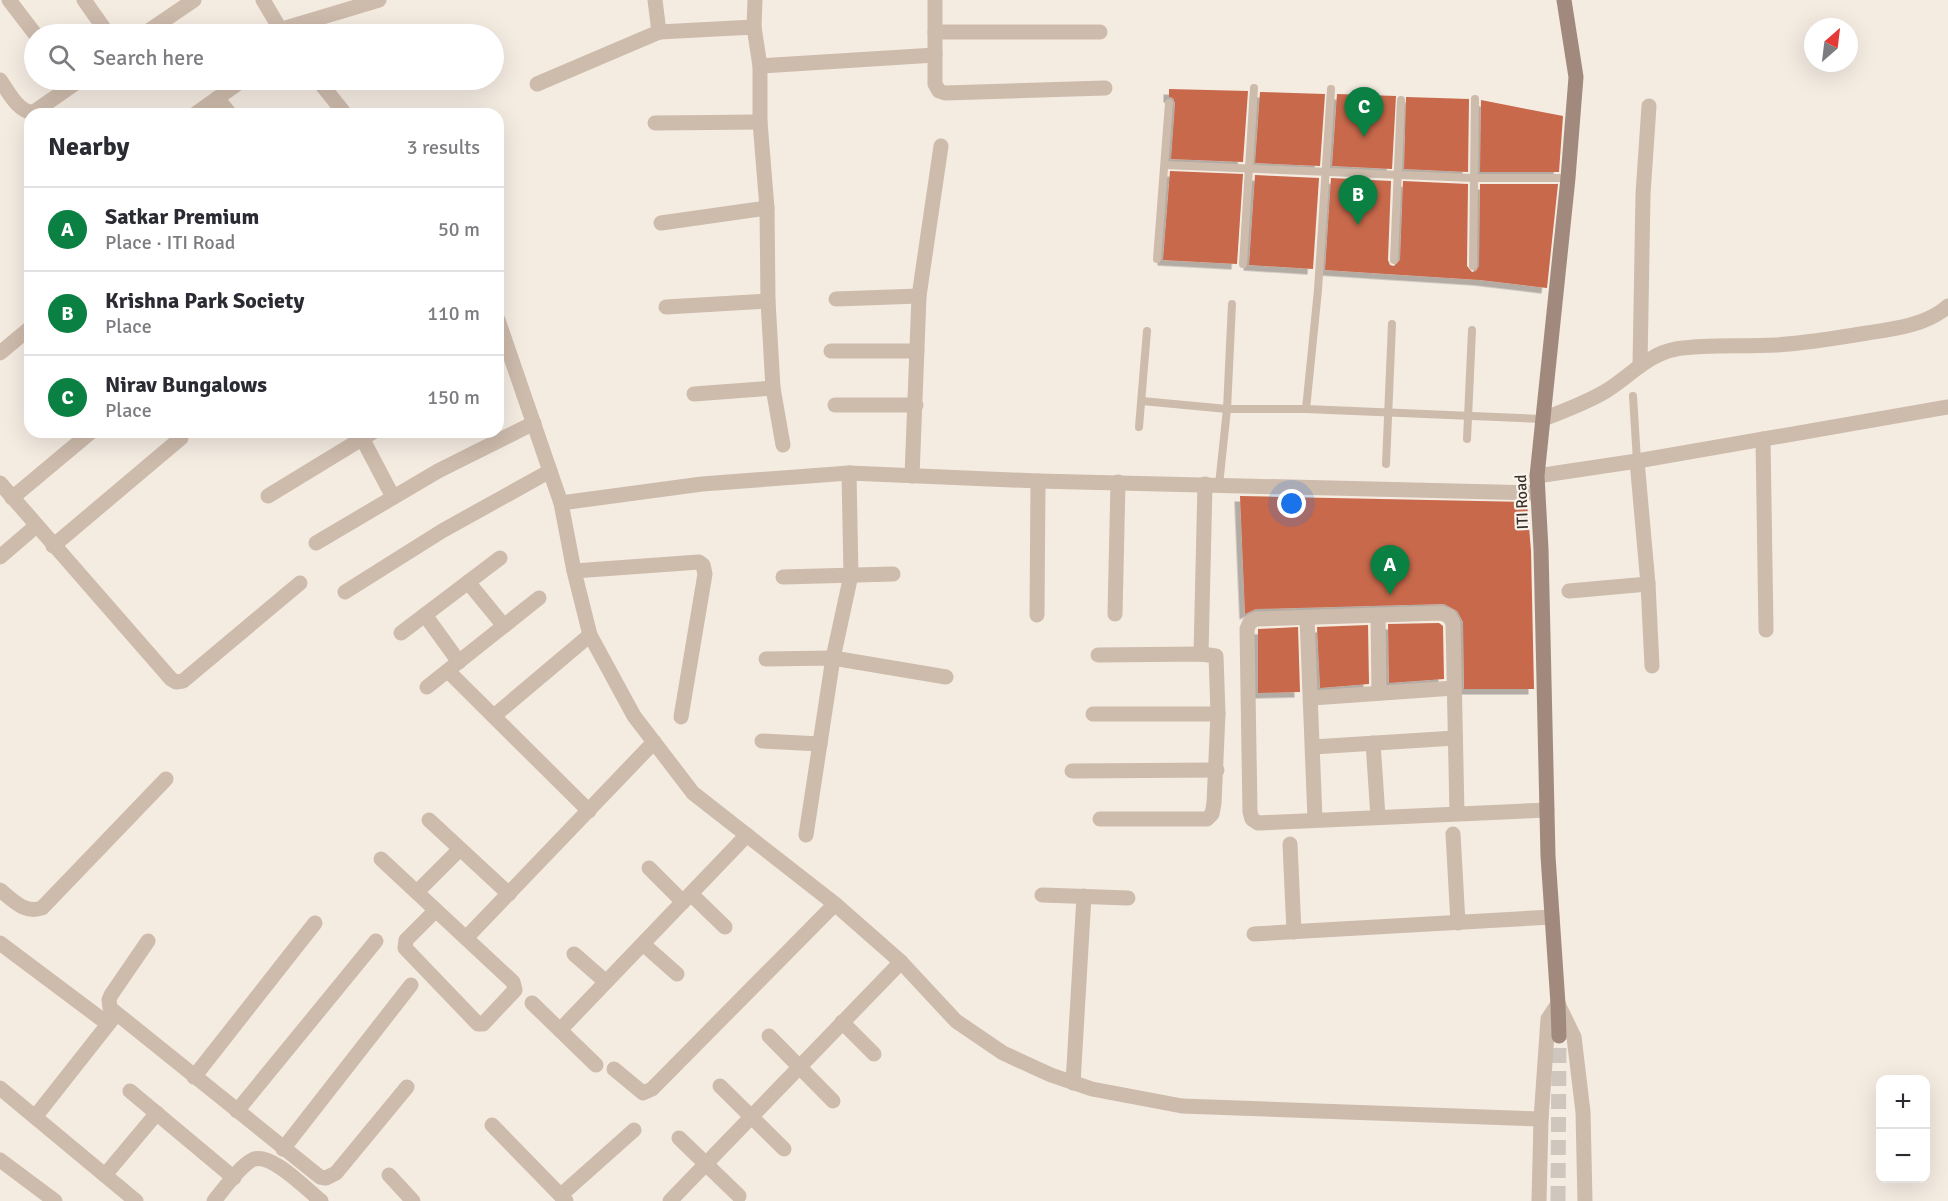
<!DOCTYPE html>
<meta charset="utf-8">
<style>
:root{--surface:#fff;--page:#f2f2f3;--text:#2b2b33;--muted:#7c7c81;--line:#e1e1e2;--accent:#0b8043}
body{margin:0;font-family:Signika,sans-serif;background:var(--page);color:var(--text)}
.controls{position:absolute;right:18px;bottom:18px;display:grid;overflow:hidden;border-radius:12px;box-shadow:0 6px 24px #0002}
.controls button{width:54px;height:54px;display:grid;place-items:center;padding:0;border:0;border-bottom:2px solid var(--line);background:var(--surface);color:var(--text);font:30px sans-serif}
.compass{position:absolute;left:1804px;top:18px;width:54px;height:54px;border-radius:50%;background:var(--surface);box-shadow:0 6px 24px #0002;rotate:28deg}
.you{position:absolute;left:1292px;top:504px;width:21px;height:21px;margin:-15px;border:4px solid #fff;border-radius:50%;background:#1a73e8;box-shadow:0 0 0 9px #1a73e833}
.badge{display:grid;place-items:center;width:39px;height:39px;border-radius:50%;background:var(--accent);color:#fff;font-size:20px;font-weight:700}
.pin{position:absolute;translate:-50% -50px;filter:drop-shadow(0 2px 3px #0008)}
.pin::after{content:'';position:absolute;top:32px;width:21px;height:18px;background:inherit;clip-path:polygon(0 0,100% 0,50% 100%)}
.list{margin:0;padding:0;list-style:none}
h2{display:flex;justify-content:space-between;align-items:center;height:78px;margin:0;padding:0 24px;font-size:26px}
h2 small{font-size:20px;font-weight:400;color:var(--muted)}
.list li{display:grid;grid-template-columns:39px 1fr auto;gap:18px;align-items:center;box-sizing:border-box;height:84px;padding:0 24px;border-top:2px solid var(--line)}
.list b{display:block;font-size:22px;white-space:nowrap}
.list p{margin:0;font-size:20px;white-space:nowrap;color:var(--muted)}
.list em{font-size:20px;font-style:normal;color:var(--muted)}
.icon{flex:none;width:33px;height:33px;fill:none;stroke:currentColor;stroke-width:2;stroke-linecap:round;stroke-linejoin:round}
.map{position:relative;flex:none;width:1948px;height:1201px;overflow:hidden}
.search{position:absolute;background:var(--surface);box-shadow:0 6px 24px #0002;left:24px;top:24px;width:480px;height:66px;display:flex;align-items:center;gap:15px;box-sizing:border-box;padding:0 21px;border-radius:33px;color:var(--muted);font-size:22px}
.panel{position:absolute;background:var(--surface);box-shadow:0 6px 24px #0002;left:24px;top:108px;width:480px;height:330px;border-radius:18px}
.map>svg:first-child{display:block}
.building{fill:#c8694b;filter:url(#shadow)}
.lines{fill:none;stroke-linecap:round;stroke-linejoin:round}
.secondary-tunnel{stroke:#cfc6bd;stroke-width:15;stroke-dasharray:15 8;stroke-linecap:butt}
.service{stroke:#cdbbac;stroke-width:8}
.minor{stroke:#cdbbac;stroke-width:15}
.tertiary{stroke:#cdbbac;stroke-width:15}
.secondary{stroke:#a18a7d;stroke-width:15}
.labels{text-anchor:middle;stroke-width:4.5;stroke-linejoin:round;paint-order:stroke}
.street-label{font-size:16px;fill:#3b302b;stroke:#fbf5ee}
</style>
<div class="map">
<svg width="1948" height="1201" viewBox="0 0 1948 1201">
<defs>
<filter id="shadow"><feDropShadow dx="-5.5" dy="5.5" stdDeviation="0" flood-color="#0004"/></filter>
</defs>
<rect width="100%" height="100%" fill="#f4ebe1"/>
<g class="building">
<path d="M1169,89l79,2 -5,71 -72,-3 4,-56 -2,-5 -4,-1z"/>
<path d="M1260,92l65,2 -5,72 -65,-3z"/>
<path d="M1337,94l59,2 -4,73 -60,-3z"/>
<path d="M1406,97l63,2 -1,73 -64,-3z"/>
<path d="M1481,100l82,16 -4,56h-79z"/>
<path d="M1170,171l73,3 -6,90 -74,-4z"/>
<path d="M1255,175l64,3 -6,91 -64,-4z"/>
<path d="M1331,178l60,3 -3,79 2,5 4,1 6,-6 3,-79 65,3 -1,82 5,6 4,-1 3,-5 1,-82h78l-11,104 -67,-8 -155,-10z"/>
<path d="M1240,496l287,6 4,49 3,138h-70l-1,-67 -6,-11 -13,-7 -188,5 -11,5z"/>
<path d="M1439,623l4,3 1,53 -55,4 -1,-59z"/>
<path d="M1368,625l1,59 -49,4 -3,-61z"/>
<path d="M1298,627l2,65 -42,1v-64z"/>
</g>
<g class="lines">
<path class="secondary-tunnel" d="M1558,1201l1,-165"/>
<g class="service">
<path d="M1165,165l308,13h95"/>
<path d="M1157,259l12,-156"/>
<path d="M1394,260l7,-160"/>
<path d="M1243,264l11,-176"/>
<path d="M1473,266l2,-167"/>
<path d="M1633,396l4,65"/>
<path d="M1142,401l85,8h79l237,10"/>
<path d="M1306,409l12,-119 13,-201"/>
<path d="M1139,427l8,-96"/>
<path d="M1467,439l5,-109"/>
<path d="M1386,464l6,-140"/>
<path d="M1219,485l8,-76 5,-105"/>
</g>
<g class="minor">
<path d="M9,0l26,34"/>
<path d="M84,0l24,34"/>
<path d="M655,0l4,32 95,-5 6,39"/>
<path d="M935,0v84l4,7 6,2 160,-5"/>
<path d="M754,27l1,-27"/>
<path d="M279,30l100,-30"/>
<path d="M935,32h165"/>
<path d="M144,34l50,-34"/>
<path d="M0,80c8,11 19,34 34,32l46,-32"/>
<path d="M537,84l122,-52"/>
<path d="M217,98l13,16"/>
<path d="M195,114l48,-34"/>
<path d="M655,123l105,-1"/>
<path d="M661,223l106,-15"/>
<path d="M836,299l83,-3"/>
<path d="M666,307l102,-6"/>
<path d="M831,351h86"/>
<path d="M0,353l30,-25"/>
<path d="M1640,366l3,-172 6,-88"/>
<path d="M694,394l79,-6"/>
<path d="M835,405h81"/>
<path d="M1543,419c21,-8 43,-16 63,-28 23,-14 42,-37 70,-42 32,-5 67,-2 100,-4 31,-2 61,-7 91,-12 27,-4 60,-8 81,-27"/>
<path d="M362,438l31,59"/>
<path d="M1763,439l3,191"/>
<path d="M783,445l-10,-57 -5,-87 -1,-93 -7,-86v-56l175,-11"/>
<path d="M1637,461l11,123 4,82"/>
<path d="M912,476l7,-180 22,-150"/>
<path d="M1537,476l100,-15 311,-54"/>
<path d="M0,483l171,196 5,3 7,-1 6,-5 111,-93"/>
<path d="M268,496l105,-64"/>
<path d="M12,498l79,-66"/>
<path d="M561,503l141,-19 147,-11 189,8 499,12"/>
<path d="M316,543l122,-72 96,-48"/>
<path d="M53,546l128,-108"/>
<path d="M0,557l36,-31"/>
<path d="M574,571l125,-9 4,3 2,9 -24,143"/>
<path d="M783,577l110,-3"/>
<path d="M468,582l36,44"/>
<path d="M1569,591l79,-7"/>
<path d="M345,592l97,-61 108,-60"/>
<path d="M1115,614l3,-132"/>
<path d="M425,615l34,47"/>
<path d="M1037,615l1,-134"/>
<path d="M1378,615l1,77"/>
<path d="M1307,618l8,201"/>
<path d="M401,633l99,-75"/>
<path d="M1201,654l4,-170"/>
<path d="M1098,655l103,-1 15,2 2,58 -4,89 -2,11 -5,5h-107"/>
<path d="M766,659l67,-1 113,19"/>
<path d="M448,671l141,140"/>
<path d="M427,687l112,-89"/>
<path d="M1312,698l142,-10"/>
<path d="M1093,714h125"/>
<path d="M494,716l96,-81"/>
<path d="M762,741l58,3"/>
<path d="M1373,743l5,74"/>
<path d="M1313,747l142,-9"/>
<path d="M1072,771l145,-1"/>
<path d="M1457,814l-4,-191 -4,-7 -8,-3 -185,6 -6,3 -3,7 3,183 2,7 6,4 289,-13"/>
<path d="M429,820l80,74"/>
<path d="M1453,834l5,89"/>
<path d="M806,835l27,-177 18,-83 -2,-102"/>
<path d="M1290,844l4,88"/>
<path d="M381,859l132,123 2,8 -32,34h-5l-73,-76 1,-8 30,-30"/>
<path d="M649,868l34,34"/>
<path d="M0,890c13,10 24,24 42,18l124,-129"/>
<path d="M417,892l43,-43"/>
<path d="M691,894l34,33"/>
<path d="M1042,895l86,3"/>
<path d="M1254,934l298,-17"/>
<path d="M466,938l188,-196"/>
<path d="M148,941l-37,54 -2,5 1,8 210,169 6,1 10,-5 71,-86"/>
<path d="M0,943l108,81"/>
<path d="M643,944l34,30"/>
<path d="M574,954l32,28"/>
<path d="M532,1003l64,62"/>
<path d="M1558,1004l16,33 9,75 2,89"/>
<path d="M842,1022l32,32"/>
<path d="M560,1030l187,-195"/>
<path d="M769,1036l64,65"/>
<path d="M614,1069l29,24 9,-4 183,-185"/>
<path d="M194,1077l121,-154"/>
<path d="M1073,1083l11,-187"/>
<path d="M720,1086l64,63"/>
<path d="M0,1088l136,113"/>
<path d="M130,1091l104,87"/>
<path d="M237,1111l139,-170"/>
<path d="M35,1117l78,-99"/>
<path d="M492,1125l74,76"/>
<path d="M679,1138l60,58"/>
<path d="M283,1149l128,-164"/>
<path d="M0,1160l55,41"/>
<path d="M105,1175l52,-62"/>
<path d="M389,1175l24,26"/>
<path d="M561,1195l73,-65"/>
<path d="M214,1201c10,-12 25,-34 38,-41 18,-10 55,30 69,41"/>
<path d="M670,1201l231,-239"/>
<path d="M1539,1201l2,-82"/>
</g>
<g class="tertiary">
<path d="M263,0l20,34"/>
<path d="M318,80l27,34"/>
<path d="M498,320l63,183 13,68 16,64 44,81 59,77 142,111 66,58 55,59 47,32 48,22 41,14 90,17 359,13 7,-100 10,-15"/>
</g>
<path class="secondary" d="M1559,1036l-1,-32 -10,-148 -7,-307 -4,-73 31,-298 8,-101 -12,-77"/>
</g>
<g class="labels">
<g class="street-label">
<text transform="translate(1521 502) rotate(-92)" y="6">ITI Road</text>
</g>
</g>
</svg>
<div class="controls">
<button>+</button>
<button>−</button>
</div>
<svg class="compass" viewBox="-18 -18 36 36"><path d="M0-13l5 13h-10z" fill="#e53935"/><path d="M0 13l5-13h-10z" fill="#7c7c81"/></svg>
<div class="you"></div>
<div class="pin badge" style="left:1390px;top:595px">A</div>
<div class="pin badge" style="left:1358px;top:225px">B</div>
<div class="pin badge" style="left:1364px;top:137px">C</div>
<div class="search"><svg class="icon" aria-label="search" viewBox="0 0 24 24"><circle cx="10" cy="10" r="6"/><path d="M15 15l6 6"/></svg>Search here</div>
<section class="panel">
<h2>Nearby<small>3 results</small></h2>
<ul class="list">
<li><span class="badge">A</span><div><b>Satkar Premium</b><p>Place · ITI Road</p></div><em>50 m</em></li>
<li><span class="badge">B</span><div><b>Krishna Park Society</b><p>Place</p></div><em>110 m</em></li>
<li><span class="badge">C</span><div><b>Nirav Bungalows</b><p>Place</p></div><em>150 m</em></li>
</ul>
</section>
</div>
